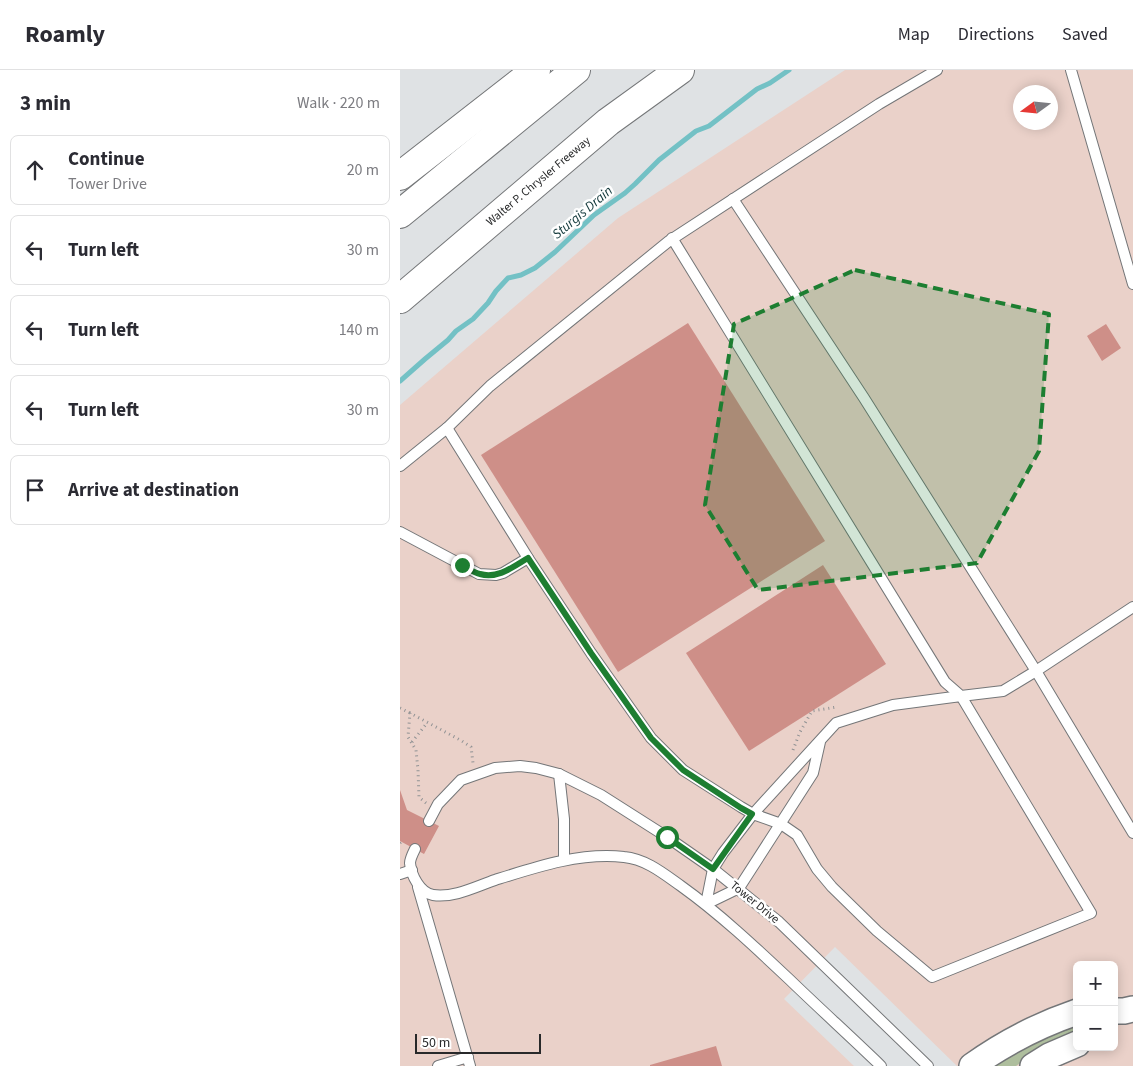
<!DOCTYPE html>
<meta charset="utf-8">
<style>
:root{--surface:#fff;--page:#f7f7f7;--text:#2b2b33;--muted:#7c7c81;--line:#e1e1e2}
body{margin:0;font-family:"Source Sans 3",sans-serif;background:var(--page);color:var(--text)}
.controls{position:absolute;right:15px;bottom:15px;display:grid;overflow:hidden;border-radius:8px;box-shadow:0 2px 12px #0003}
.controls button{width:45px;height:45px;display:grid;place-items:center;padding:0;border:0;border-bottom:1px solid var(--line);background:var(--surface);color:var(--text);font:25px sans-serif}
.compass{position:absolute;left:613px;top:15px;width:45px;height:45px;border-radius:50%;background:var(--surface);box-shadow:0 2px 12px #0003;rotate:255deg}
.scale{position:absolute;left:15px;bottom:12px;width:126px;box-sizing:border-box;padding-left:5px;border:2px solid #28292a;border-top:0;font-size:14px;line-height:18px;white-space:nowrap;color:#28292a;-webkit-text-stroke:4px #fff;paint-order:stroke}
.stop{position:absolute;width:15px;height:15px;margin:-11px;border:4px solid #1d7e31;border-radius:50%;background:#fff}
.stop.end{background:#1d7e31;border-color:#fff;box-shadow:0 1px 5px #0008}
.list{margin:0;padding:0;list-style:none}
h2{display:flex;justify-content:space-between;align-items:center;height:65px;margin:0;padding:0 20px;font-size:21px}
h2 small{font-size:16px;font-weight:400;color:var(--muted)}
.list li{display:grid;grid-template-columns:32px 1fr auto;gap:15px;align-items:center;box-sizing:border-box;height:70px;margin:0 10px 10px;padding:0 10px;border:1px solid var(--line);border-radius:8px}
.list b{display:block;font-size:19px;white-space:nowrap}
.list p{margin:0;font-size:16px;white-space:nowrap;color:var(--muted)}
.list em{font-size:16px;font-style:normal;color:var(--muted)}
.icon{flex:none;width:28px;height:28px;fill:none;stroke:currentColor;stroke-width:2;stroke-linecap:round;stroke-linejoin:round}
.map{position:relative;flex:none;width:733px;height:996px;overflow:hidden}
header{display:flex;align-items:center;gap:30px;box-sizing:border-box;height:70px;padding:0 25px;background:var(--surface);border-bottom:1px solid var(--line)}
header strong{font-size:24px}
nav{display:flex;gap:28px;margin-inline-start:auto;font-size:18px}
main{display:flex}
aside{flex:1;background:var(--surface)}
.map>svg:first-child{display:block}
.commercial{fill:#ead1c9;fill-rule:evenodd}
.green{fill:#aebe9d}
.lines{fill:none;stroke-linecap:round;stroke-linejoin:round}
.stream{stroke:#73c1c5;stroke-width:5}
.building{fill:#ce8f88}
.service-casing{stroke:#747678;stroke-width:12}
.tertiary-casing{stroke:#747678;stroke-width:28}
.motorway-casing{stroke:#747678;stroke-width:30}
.path{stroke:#909294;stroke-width:3;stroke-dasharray:1 4;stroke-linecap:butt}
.service{stroke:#fff;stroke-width:10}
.tertiary{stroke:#fff;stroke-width:25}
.motorway{stroke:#fff;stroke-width:28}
.route{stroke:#1d7e31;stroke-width:6}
.marked{fill:#1d7e31;fill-opacity:0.2;stroke:#1d7e31;stroke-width:4;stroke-dasharray:10 6;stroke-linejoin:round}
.labels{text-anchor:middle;stroke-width:5;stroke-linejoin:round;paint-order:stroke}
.street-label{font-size:12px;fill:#28292a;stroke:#fff}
.water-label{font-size:14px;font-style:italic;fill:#13393b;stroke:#fff}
</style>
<header>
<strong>Roamly</strong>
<nav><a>Map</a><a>Directions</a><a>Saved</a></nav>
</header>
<main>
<aside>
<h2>3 min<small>Walk · 220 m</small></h2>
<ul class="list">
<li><svg class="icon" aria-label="ahead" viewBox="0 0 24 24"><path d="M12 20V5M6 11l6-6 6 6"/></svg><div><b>Continue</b><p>Tower Drive</p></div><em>20 m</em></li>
<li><svg class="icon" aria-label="left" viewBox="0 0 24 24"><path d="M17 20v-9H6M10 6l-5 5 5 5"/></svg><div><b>Turn left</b></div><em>30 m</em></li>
<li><svg class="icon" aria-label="left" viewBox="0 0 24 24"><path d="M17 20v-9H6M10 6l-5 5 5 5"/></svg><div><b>Turn left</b></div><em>140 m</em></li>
<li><svg class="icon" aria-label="left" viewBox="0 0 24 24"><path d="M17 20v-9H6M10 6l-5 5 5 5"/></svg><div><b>Turn left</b></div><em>30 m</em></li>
<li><svg class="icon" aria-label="arrive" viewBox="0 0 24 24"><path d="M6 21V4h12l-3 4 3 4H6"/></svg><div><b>Arrive at destination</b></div></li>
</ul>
</aside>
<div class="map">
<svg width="733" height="996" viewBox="0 0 733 996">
<rect width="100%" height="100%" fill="#dfe2e4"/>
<path class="commercial" d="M445,0h288v996h-176l-122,-119 -51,52 70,67h-454v-661l218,-187zM620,22h30v30h-30zM677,895h37v82h-37z"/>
<path class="green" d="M677,951v12l-43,21 -18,12h-28z"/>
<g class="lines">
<path class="stream" d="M0,311l25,-22 23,-19 8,-9 17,-12 15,-16 8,-12 12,-13 13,-3 14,-7 20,-16 39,-37 31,-22 10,-9 24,-24 37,-29 13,-5 48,-37 13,-6 19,-13"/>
</g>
<g class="building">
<path d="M288,253l137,218 -207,131 -137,-217z"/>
<path d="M706,254l15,24 -19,13 -15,-25z"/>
<path d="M423,495l63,99 -137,87 -63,-98z"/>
<path d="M0,720l7,20 32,16 -15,28 -24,-13z"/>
<path d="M316,976l6,20h-72v-1z"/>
</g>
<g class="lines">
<g class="service-casing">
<g id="service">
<path d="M671,0l62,214"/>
<path d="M333,129l131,199 172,273 97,162"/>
<path d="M272,168l273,444 16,14 42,-5 33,-20 97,-64"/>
<path d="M47,358l43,-42 179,-145 210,-137 58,-34"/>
<path d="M0,396l47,-38 81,130 63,95 60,85 32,32 58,37 12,7 28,10 16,11 20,34 15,18 45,44 55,46 159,-64 -130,-217 -68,9 -57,18 -83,91 -30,39 -10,16 -7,35 33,-16 74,-115 7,-31"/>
<path d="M0,462l79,42 17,1 7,-2 25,-15"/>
<path d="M159,704l5,45v41"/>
<path d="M29,751l9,-17 23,-24 34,-12 25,-2 16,2 23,6 42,21 66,42 46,32 66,53 149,144"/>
<path d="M15,779c-2,4 -5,10 -5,14 1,12 10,30 23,32 21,3 42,-8 62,-15 41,-13 86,-28 129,-23 22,2 40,17 57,29 39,28 74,61 109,94 30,29 61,57 91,86"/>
<path d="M0,804l12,-4"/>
<path d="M18,817l52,179"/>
<path d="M38,996l30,-9"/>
</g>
</g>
<g class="tertiary-casing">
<g id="tertiary">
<path d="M714,941h10l9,-2"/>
<path d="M572,996c32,-23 67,-41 105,-54"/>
<path d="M633,996l16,-10 28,-12"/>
</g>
</g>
<g class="motorway-casing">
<g id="motorway">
<path d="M0,106l136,-106"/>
<path d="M0,144l176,-144"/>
<path d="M0,229l208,-177 72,-52"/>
</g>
</g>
<g class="path">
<path d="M0,638l10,5"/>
<path d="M12,672l15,-19"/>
<path d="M393,680l7,-18 12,-21 25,-4"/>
<path d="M26,733l-7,-6 -1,-27 -2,-20 -8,-13 2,-24 52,28 9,6 2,16"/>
<path d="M0,773l1,-1"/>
</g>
<use href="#service" class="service"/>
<use href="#tertiary" class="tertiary"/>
<use href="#motorway" class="motorway"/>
</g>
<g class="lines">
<path class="route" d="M62,495c6,3 12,8 18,9 18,5 33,-7 48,-16l63,95 60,85 32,32 58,38 11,6 -39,55 -46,-32"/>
</g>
<path class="marked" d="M455,200l194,44 -10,137 -62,112 -219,27 -53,-85 29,-181z"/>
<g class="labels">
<g class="street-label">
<text transform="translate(138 111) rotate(-40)" y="4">Walter P. Chrysler Freeway</text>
<text transform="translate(355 832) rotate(39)" y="4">Tower Drive</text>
</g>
<g class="water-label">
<text transform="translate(182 142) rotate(-40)" y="5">Sturgis Drain</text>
</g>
</g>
</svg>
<div class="controls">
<button>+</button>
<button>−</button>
</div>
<svg class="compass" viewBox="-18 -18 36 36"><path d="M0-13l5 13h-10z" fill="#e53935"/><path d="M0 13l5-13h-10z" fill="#7c7c81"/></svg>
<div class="scale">50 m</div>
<div class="stop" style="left:267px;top:767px"></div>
<div class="stop end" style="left:62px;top:495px"></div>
</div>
</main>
